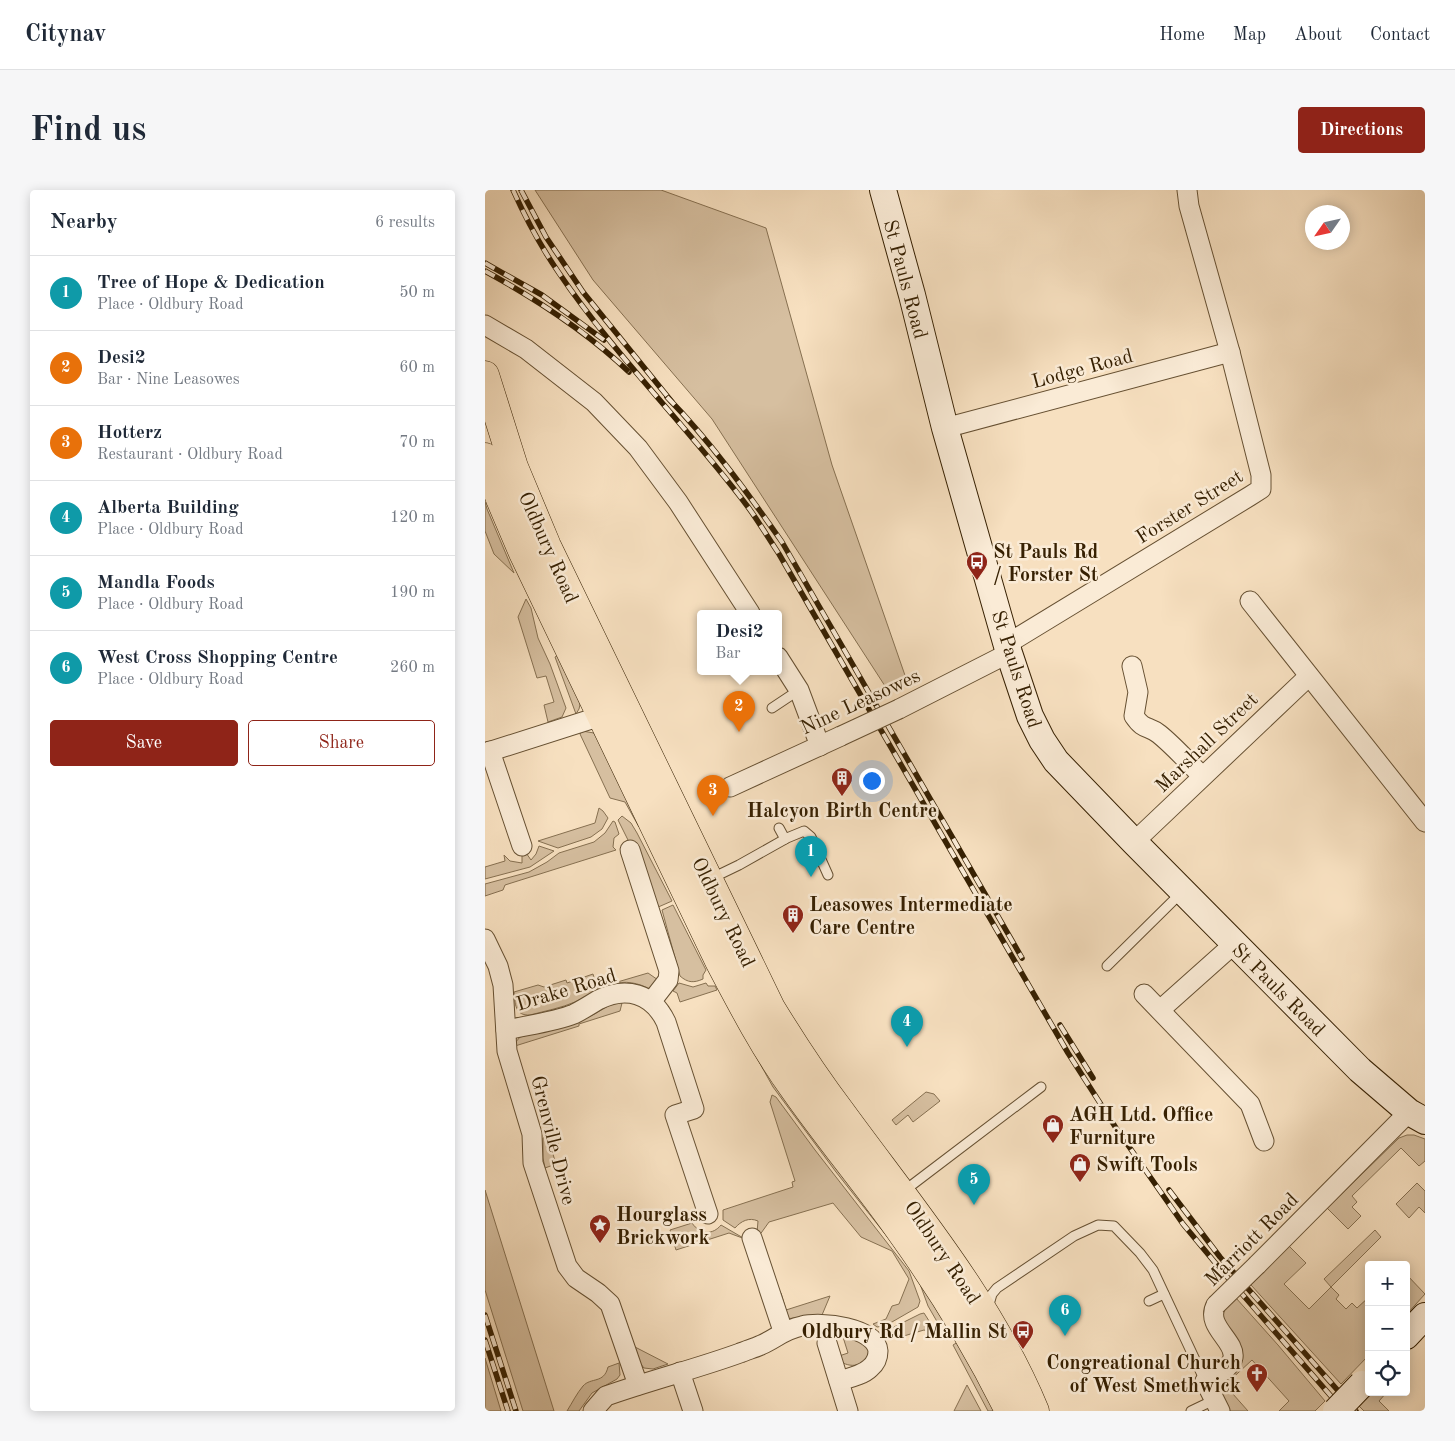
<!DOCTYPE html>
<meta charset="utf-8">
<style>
:root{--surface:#fff;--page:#f6f6f7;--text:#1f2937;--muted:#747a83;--line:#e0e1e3;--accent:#8f2418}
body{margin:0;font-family:"Old Standard TT",serif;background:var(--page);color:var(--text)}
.controls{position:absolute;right:15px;bottom:15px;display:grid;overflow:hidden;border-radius:5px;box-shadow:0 2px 12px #0003}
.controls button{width:45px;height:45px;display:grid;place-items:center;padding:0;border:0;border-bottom:1px solid var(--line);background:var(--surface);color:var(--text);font:25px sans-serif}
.compass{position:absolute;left:820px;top:15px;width:45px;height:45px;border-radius:50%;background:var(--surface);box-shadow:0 2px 12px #0003;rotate:236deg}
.you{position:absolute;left:386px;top:590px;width:18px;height:18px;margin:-12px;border:4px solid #fff;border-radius:50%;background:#1a73e8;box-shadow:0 0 0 8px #1a73e833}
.badge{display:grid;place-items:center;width:32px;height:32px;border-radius:50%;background:var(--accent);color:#fff;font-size:16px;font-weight:700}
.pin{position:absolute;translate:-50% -41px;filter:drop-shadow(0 1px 2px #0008)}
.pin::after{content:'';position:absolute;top:26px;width:18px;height:15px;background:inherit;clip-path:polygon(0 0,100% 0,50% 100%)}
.popup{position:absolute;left:212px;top:420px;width:85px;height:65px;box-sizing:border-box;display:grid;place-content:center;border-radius:5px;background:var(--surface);filter:drop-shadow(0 1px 4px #0005);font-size:16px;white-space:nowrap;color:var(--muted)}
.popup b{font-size:19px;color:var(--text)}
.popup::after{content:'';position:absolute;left:50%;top:100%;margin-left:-10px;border:10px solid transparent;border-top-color:var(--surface)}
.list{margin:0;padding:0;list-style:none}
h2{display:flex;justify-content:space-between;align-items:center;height:65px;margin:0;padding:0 20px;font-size:21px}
h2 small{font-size:16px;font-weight:400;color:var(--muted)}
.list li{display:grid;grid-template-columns:32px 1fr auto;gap:15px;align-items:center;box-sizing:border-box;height:75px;padding:0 20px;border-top:1px solid var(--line)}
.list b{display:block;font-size:19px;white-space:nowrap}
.list p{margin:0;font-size:16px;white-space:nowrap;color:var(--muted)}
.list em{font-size:16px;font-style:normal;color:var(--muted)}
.actions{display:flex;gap:10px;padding:15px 20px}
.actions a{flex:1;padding:11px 0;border:1px solid var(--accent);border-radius:5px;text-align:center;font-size:18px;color:var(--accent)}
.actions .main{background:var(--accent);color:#fff}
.icon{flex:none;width:28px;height:28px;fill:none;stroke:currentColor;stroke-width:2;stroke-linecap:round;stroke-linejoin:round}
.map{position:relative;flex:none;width:940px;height:1221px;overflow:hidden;border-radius:5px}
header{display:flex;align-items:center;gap:30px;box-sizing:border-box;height:70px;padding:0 25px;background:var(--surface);border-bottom:1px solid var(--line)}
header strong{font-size:24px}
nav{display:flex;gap:28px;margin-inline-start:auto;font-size:18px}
.intro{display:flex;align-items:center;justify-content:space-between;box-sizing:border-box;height:120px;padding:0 30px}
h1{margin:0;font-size:35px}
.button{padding:12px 22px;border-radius:5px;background:var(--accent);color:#fff;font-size:18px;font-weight:700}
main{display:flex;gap:30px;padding:0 30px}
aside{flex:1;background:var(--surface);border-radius:5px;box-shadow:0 2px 12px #0003}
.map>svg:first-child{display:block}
.green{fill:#d6bfa0;stroke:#867051}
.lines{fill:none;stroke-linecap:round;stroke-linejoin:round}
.lane-casing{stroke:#665032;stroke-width:11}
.street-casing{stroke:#665032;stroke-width:21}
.secondary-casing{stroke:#362002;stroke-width:28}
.primary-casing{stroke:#362002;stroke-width:29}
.lane{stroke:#faebd6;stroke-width:9}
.street{stroke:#faebd6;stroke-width:19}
.secondary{stroke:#faebd6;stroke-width:26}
.primary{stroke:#f7e0c0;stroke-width:28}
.rail-casing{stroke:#362002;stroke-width:5.5}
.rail{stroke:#faebd6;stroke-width:4;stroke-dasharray:11;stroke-linecap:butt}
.street-bridge-casing{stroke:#665032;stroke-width:21;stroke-linecap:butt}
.secondary-bridge-casing{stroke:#362002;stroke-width:28;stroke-linecap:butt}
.street-bridge{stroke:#faebd6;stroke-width:19}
.secondary-bridge{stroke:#faebd6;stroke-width:26}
.labels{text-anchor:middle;stroke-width:5;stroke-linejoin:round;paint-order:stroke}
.street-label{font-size:20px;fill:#362002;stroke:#faebd6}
.poi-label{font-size:20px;font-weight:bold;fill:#362002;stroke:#faebd6;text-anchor:start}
</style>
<header>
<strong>Citynav</strong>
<nav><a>Home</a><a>Map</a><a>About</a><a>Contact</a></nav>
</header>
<div class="intro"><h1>Find us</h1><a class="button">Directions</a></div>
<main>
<aside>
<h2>Nearby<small>6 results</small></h2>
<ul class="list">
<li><span class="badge" style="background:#0f9aa8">1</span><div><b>Tree of Hope &amp; Dedication</b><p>Place · Oldbury Road</p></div><em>50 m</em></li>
<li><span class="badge" style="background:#e8710a">2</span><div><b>Desi2</b><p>Bar · Nine Leasowes</p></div><em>60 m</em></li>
<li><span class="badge" style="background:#e8710a">3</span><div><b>Hotterz</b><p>Restaurant · Oldbury Road</p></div><em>70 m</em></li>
<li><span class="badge" style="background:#0f9aa8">4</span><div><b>Alberta Building</b><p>Place · Oldbury Road</p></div><em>120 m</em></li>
<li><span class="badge" style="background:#0f9aa8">5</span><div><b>Mandla Foods</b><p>Place · Oldbury Road</p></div><em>190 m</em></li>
<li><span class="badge" style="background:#0f9aa8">6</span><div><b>West Cross Shopping Centre</b><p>Place · Oldbury Road</p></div><em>260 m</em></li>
</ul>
<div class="actions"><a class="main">Save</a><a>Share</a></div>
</aside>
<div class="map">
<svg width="940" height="1221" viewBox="0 0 940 1221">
<rect width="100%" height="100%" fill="#f7e0c0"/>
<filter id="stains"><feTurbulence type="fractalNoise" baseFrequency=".004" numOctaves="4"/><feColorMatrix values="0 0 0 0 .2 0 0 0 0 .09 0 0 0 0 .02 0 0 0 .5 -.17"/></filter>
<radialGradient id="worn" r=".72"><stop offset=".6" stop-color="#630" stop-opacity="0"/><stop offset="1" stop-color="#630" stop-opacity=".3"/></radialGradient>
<g class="green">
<path d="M50,0h126l105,38 66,237 76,219 -23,2 -173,-267 -119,-139z"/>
<path d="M0,312l2,7 27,64 -20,-19 -9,-23z"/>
<path d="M41,409l5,9 7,30 12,26 16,44 -4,9 -14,5 -4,-17 10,-3 -8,-26 -9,2 -19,-61z"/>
<path d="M75,464l21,46 -2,9 -3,5 -21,-57z"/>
<path d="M97,541l12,2 49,92 -4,2 -14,-25 -15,-4 -30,-64z"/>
<path d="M114,618l4,3 5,7 -6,11 -11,8 -33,11 -20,-7 57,-18z"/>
<path d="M137,626l9,7 6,10 35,68 -16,7 -27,-66 -11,-22z"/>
<path d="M128,631l2,1 4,12 -5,4 -1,9 3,3 -111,35 -2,5 -18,6v-12l44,-12 18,-10 12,-9 35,-11 11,-9z"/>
<path d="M54,656l15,5 -24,16 -45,12v-12l20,-6 -1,-6 6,6 12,2v-12l2,-1 7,10 5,-6z"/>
<path d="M188,715l33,65 -3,5v4c-9,4 -15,4 -23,-3l-18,-66z"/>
<path d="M163,783l13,9 -7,9c-35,-19 -48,-3 -79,11 -14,6 -30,9 -45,13 -15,1 -15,-11 -16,-23l24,-7 6,2 22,-7 1,3 26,-9 4,14z"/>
<path d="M194,793l14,4 13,-4 2,3h7l2,4 -37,12 -3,-9 -4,-2z"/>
<path d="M130,813h7l-2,8 -41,13v2l-64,20v-3l5,-6c21,-6 43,-9 64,-18 11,-4 20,-12 31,-16z"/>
<path d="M247,818l47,77 137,185 32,50 -9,5 -11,-19 -12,-33 -80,-101 -63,-85 -25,-45z"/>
<path d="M441,902l8,2 6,7 -27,21 -5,-7 -12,10 -4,-5z"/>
<path d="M287,905l4,2 39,53 94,121 11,30 -2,6 -33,19 -8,1 -4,-3 13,-5 6,-13 7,-2 10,-25 -17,-28 -31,-14 -28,-34 -64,19 -10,14 -2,-3 1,-12c-9,-4 -17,0 -23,7l-12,-8v-10l70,-23 -1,-5 3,-1 -25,-79z"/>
<path d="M70,944l5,15 -8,2 4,13 -11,4 -2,-10v-20z"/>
<path d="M922,945h7l11,4v22l-6,5 -18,-18 -49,48 5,6 -5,5 9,9 -13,13 -21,-21 72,-70z"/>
<path d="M932,993l8,8v22l-6,-6 -10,11 -13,-14z"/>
<path d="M0,1000l69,221h-31l-38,-121z"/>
<path d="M207,1033c8,12 21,12 29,2l24,14 -16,-6 -53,17 -6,-20z"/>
<path d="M890,1040l6,7 -50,50 8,8 -3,4 10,10 6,-6 5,5 12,-11v58l-28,29 -90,-99 38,-39 17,17 -22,21 25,25 22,-22 -7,-8z"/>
<path d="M921,1084l19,20 -19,21z"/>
<path d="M296,1103l5,17 44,-14 -8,19 -37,4 -8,-25z"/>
<path d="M751,1108l42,47 47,56 -10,10h-36l10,-10 -37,-41 -27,25 23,26h-18l-12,-19 -2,-9 8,-7 -2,-64z"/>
<path d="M439,1123l14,22 -14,-5 -27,8 -2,-4 -11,3 2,-6 34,-17z"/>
<path d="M330,1140l46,10 8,10c-2,13 -13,19 -26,13l-4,-7 9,-3 -5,-16 -10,3 -2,-6 -8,2 -3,-2 -12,4 -5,-6z"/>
<path d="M476,1150l38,71h-11l-35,-66z"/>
<path d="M150,1157l33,17 -15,5 -9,-1 -4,-5z"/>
<path d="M0,1168l16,53h-16z"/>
<path d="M134,1173l1,12 -3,4 -25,14 -13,18h-12c5,-8 10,-18 16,-25 8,-9 21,-2 25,-19z"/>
<path d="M482,1195l14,26h-27z"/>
<path d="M885,1202h17l-8,9 10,10h-25l-6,-6z"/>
</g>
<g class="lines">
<g class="lane-casing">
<g id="lane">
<path d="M287,518l27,-18"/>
<path d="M294,638l6,11"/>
<path d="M225,689l29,-14 48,-27 17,-7 7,6 17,38"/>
<path d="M622,776l75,-74"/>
<path d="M419,1001l137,-104"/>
<path d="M664,1111l15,-7"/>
<path d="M503,1118l4,-14 5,-6 77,-52 24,-11 16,1 26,27 13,17 52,111"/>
<path d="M706,1221l23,-11"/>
</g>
</g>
<g class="street-casing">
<g id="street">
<path d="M0,135l41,24 68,53 44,46 40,54 72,111"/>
<path d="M460,238l285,-76"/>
<path d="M765,411l175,221"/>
<path d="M522,454l243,-148 11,-7v-14l-31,-123 -41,-146 -2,-16"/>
<path d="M293,467l21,33 21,56"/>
<path d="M647,476l6,26 -4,24c10,15 14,9 25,18 15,12 29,28 43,42"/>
<path d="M414,519l110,-56"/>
<path d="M5,561l32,95"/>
<path d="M0,563l116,-37"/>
<path d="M245,597l111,-51"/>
<path d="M649,652l175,-166"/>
<path d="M145,660l39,121 -1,9 -17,22"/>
<path d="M0,749l13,27 5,19 4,66 25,83 1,29 34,103 9,12 22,15 12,11 28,81"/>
<path d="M659,804l106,110 14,37"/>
<path d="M675,820l74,-66"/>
<path d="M21,840c22,-5 48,-8 68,-16 8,-4 16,-9 24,-14 28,-14 54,-7 68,22l28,87 -19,6 33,99"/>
<path d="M267,1048l31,93"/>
<path d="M772,1075l152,-153"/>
<path d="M731,1115c-16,30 54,47 -11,76l15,30"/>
<path d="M342,1153l21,68"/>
<path d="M195,1182l13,39"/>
<path d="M108,1221l13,-15c45,-16 90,-27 134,-43 7,-3 15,-5 21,-8 16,-7 22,-15 41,-19 19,-5 74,1 76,25 0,7 -3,13 -8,17 -7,7 -21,10 -31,13"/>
</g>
</g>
<g class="secondary-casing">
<g id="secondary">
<path d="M398,0l29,105 33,133 64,225 21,63 12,24 14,21 78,81 226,228 49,42 16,9"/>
<path d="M921,1146l19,-20"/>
</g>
</g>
<g class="primary-casing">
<g id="primary">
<path d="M0,185l29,92 33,79 224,462c22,36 45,71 70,104 70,96 148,188 194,299"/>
<path d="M0,267l15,42 23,54 196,408c23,44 46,88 75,128 35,50 74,96 109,146 40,56 76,115 106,176"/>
</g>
</g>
<use href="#lane" class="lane"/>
<use href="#street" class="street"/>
<use href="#secondary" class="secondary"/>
<use href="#primary" class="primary"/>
<g class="rail-casing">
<g id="rail">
<path d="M28,0c13,29 28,57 46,83 56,83 129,154 189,234 11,15 21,32 31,47l289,499 48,75 67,96 39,47 122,140"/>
<path d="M36,0l25,47 37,55 89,110"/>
<path d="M0,73l57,32 62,45"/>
<path d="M0,81c51,28 101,60 144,101"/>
<path d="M182,207c43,44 80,95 115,145l240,416"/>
<path d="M575,835l33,53"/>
<path d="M684,1000l51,67 136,154"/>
<path d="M0,1125l31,96"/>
<path d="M0,1150l23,71"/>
</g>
</g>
<use href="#rail" class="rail"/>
<g class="street-bridge-casing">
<g id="street-bridge">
<path d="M356,546l58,-27"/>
<path d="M731,1115l41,-40"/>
</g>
</g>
<g class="secondary-bridge-casing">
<path id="secondary-bridge" d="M851,1221l26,-27"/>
</g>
<use href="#street-bridge" class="street-bridge"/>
<use href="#secondary-bridge" class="secondary-bridge"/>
</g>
<defs>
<g id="bus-pin" transform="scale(1.125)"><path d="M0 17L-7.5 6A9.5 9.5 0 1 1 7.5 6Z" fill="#8f2418" stroke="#faebd6"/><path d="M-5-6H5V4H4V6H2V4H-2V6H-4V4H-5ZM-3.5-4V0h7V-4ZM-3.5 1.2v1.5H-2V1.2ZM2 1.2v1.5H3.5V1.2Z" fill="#fff"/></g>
<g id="building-pin" transform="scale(1.125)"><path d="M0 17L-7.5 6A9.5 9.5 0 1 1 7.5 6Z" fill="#8f2418" stroke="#faebd6"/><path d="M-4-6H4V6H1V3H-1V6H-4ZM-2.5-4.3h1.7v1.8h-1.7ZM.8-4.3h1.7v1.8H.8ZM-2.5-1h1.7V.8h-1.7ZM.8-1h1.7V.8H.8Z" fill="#fff"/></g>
<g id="shop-pin" transform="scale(1.125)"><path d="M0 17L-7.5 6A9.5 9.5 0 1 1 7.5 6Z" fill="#8f2418" stroke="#faebd6"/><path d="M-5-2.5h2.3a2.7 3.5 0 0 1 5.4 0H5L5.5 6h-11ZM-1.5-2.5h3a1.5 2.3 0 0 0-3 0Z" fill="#fff"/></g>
<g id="sight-pin" transform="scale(1.125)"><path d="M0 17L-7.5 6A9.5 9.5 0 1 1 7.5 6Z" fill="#8f2418" stroke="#faebd6"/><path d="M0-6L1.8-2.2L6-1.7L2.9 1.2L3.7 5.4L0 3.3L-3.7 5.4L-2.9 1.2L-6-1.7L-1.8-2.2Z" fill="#fff"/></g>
<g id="church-pin" transform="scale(1.125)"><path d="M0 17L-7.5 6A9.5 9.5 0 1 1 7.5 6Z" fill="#8f2418" stroke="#faebd6"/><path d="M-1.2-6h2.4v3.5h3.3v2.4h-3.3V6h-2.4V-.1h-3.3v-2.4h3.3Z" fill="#fff"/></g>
</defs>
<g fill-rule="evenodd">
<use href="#bus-pin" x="492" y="372"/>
<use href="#building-pin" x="357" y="588"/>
<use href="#building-pin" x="308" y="725"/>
<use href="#shop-pin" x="568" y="935"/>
<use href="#shop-pin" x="595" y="974"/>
<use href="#sight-pin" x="115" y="1035"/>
<use href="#bus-pin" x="538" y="1141"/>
<use href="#church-pin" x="772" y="1184"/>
</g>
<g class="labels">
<g class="street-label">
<text transform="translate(421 89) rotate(75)" y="7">St Pauls Road</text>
<text transform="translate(597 178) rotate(-15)" y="7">Lodge Road</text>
<text transform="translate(704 316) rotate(-32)" y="7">Forster Street</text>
<text transform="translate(64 357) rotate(66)" y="7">Oldbury Road</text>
<text transform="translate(532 479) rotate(72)" y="7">St Pauls Road</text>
<text transform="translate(375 511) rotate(-25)" y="7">Nine Leasowes</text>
<text transform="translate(721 552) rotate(-44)" y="7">Marshall Street</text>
<text transform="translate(239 722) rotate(64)" y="7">Oldbury Road</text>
<text transform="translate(81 799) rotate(-17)" y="7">Drake Road</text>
<text transform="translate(794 799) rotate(45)" y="7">St Pauls Road</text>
<text transform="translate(69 950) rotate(76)" y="7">Grenville Drive</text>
<text transform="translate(766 1049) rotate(-45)" y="7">Marriott Road</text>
<text transform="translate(458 1062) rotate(56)" y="7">Oldbury Road</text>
</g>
<g class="poi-label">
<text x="508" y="368">St Pauls Rd<tspan x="508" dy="23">/ Forster St</tspan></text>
<text x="357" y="627" text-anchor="middle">Halcyon Birth Centre</text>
<text x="324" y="721">Leasowes Intermediate<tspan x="324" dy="23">Care Centre</tspan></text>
<text x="584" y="931">AGH Ltd. Office<tspan x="584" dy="23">Furniture</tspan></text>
<text x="611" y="981">Swift Tools</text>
<text x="131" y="1031">Hourglass<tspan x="131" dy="23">Brickwork</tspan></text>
<text x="522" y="1148" text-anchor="end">Oldbury Rd / Mallin St</text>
<text x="756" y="1179" text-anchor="end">Congreational Church<tspan x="756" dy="23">of West Smethwick</tspan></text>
</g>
</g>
<rect width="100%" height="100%" filter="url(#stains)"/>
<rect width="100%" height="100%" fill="url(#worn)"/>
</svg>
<div class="controls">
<button>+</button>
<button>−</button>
<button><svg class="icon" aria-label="locate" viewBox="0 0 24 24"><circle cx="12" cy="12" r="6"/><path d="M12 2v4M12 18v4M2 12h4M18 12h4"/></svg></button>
</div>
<svg class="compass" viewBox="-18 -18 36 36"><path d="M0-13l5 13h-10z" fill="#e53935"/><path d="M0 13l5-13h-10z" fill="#747a83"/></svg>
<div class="you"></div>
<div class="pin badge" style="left:326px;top:687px;background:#0f9aa8">1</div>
<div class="pin badge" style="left:254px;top:542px;background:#e8710a">2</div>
<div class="popup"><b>Desi2</b>Bar</div>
<div class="pin badge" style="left:228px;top:626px;background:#e8710a">3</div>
<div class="pin badge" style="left:422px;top:857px;background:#0f9aa8">4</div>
<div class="pin badge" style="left:489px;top:1015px;background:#0f9aa8">5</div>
<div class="pin badge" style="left:580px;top:1146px;background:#0f9aa8">6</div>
</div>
</main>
